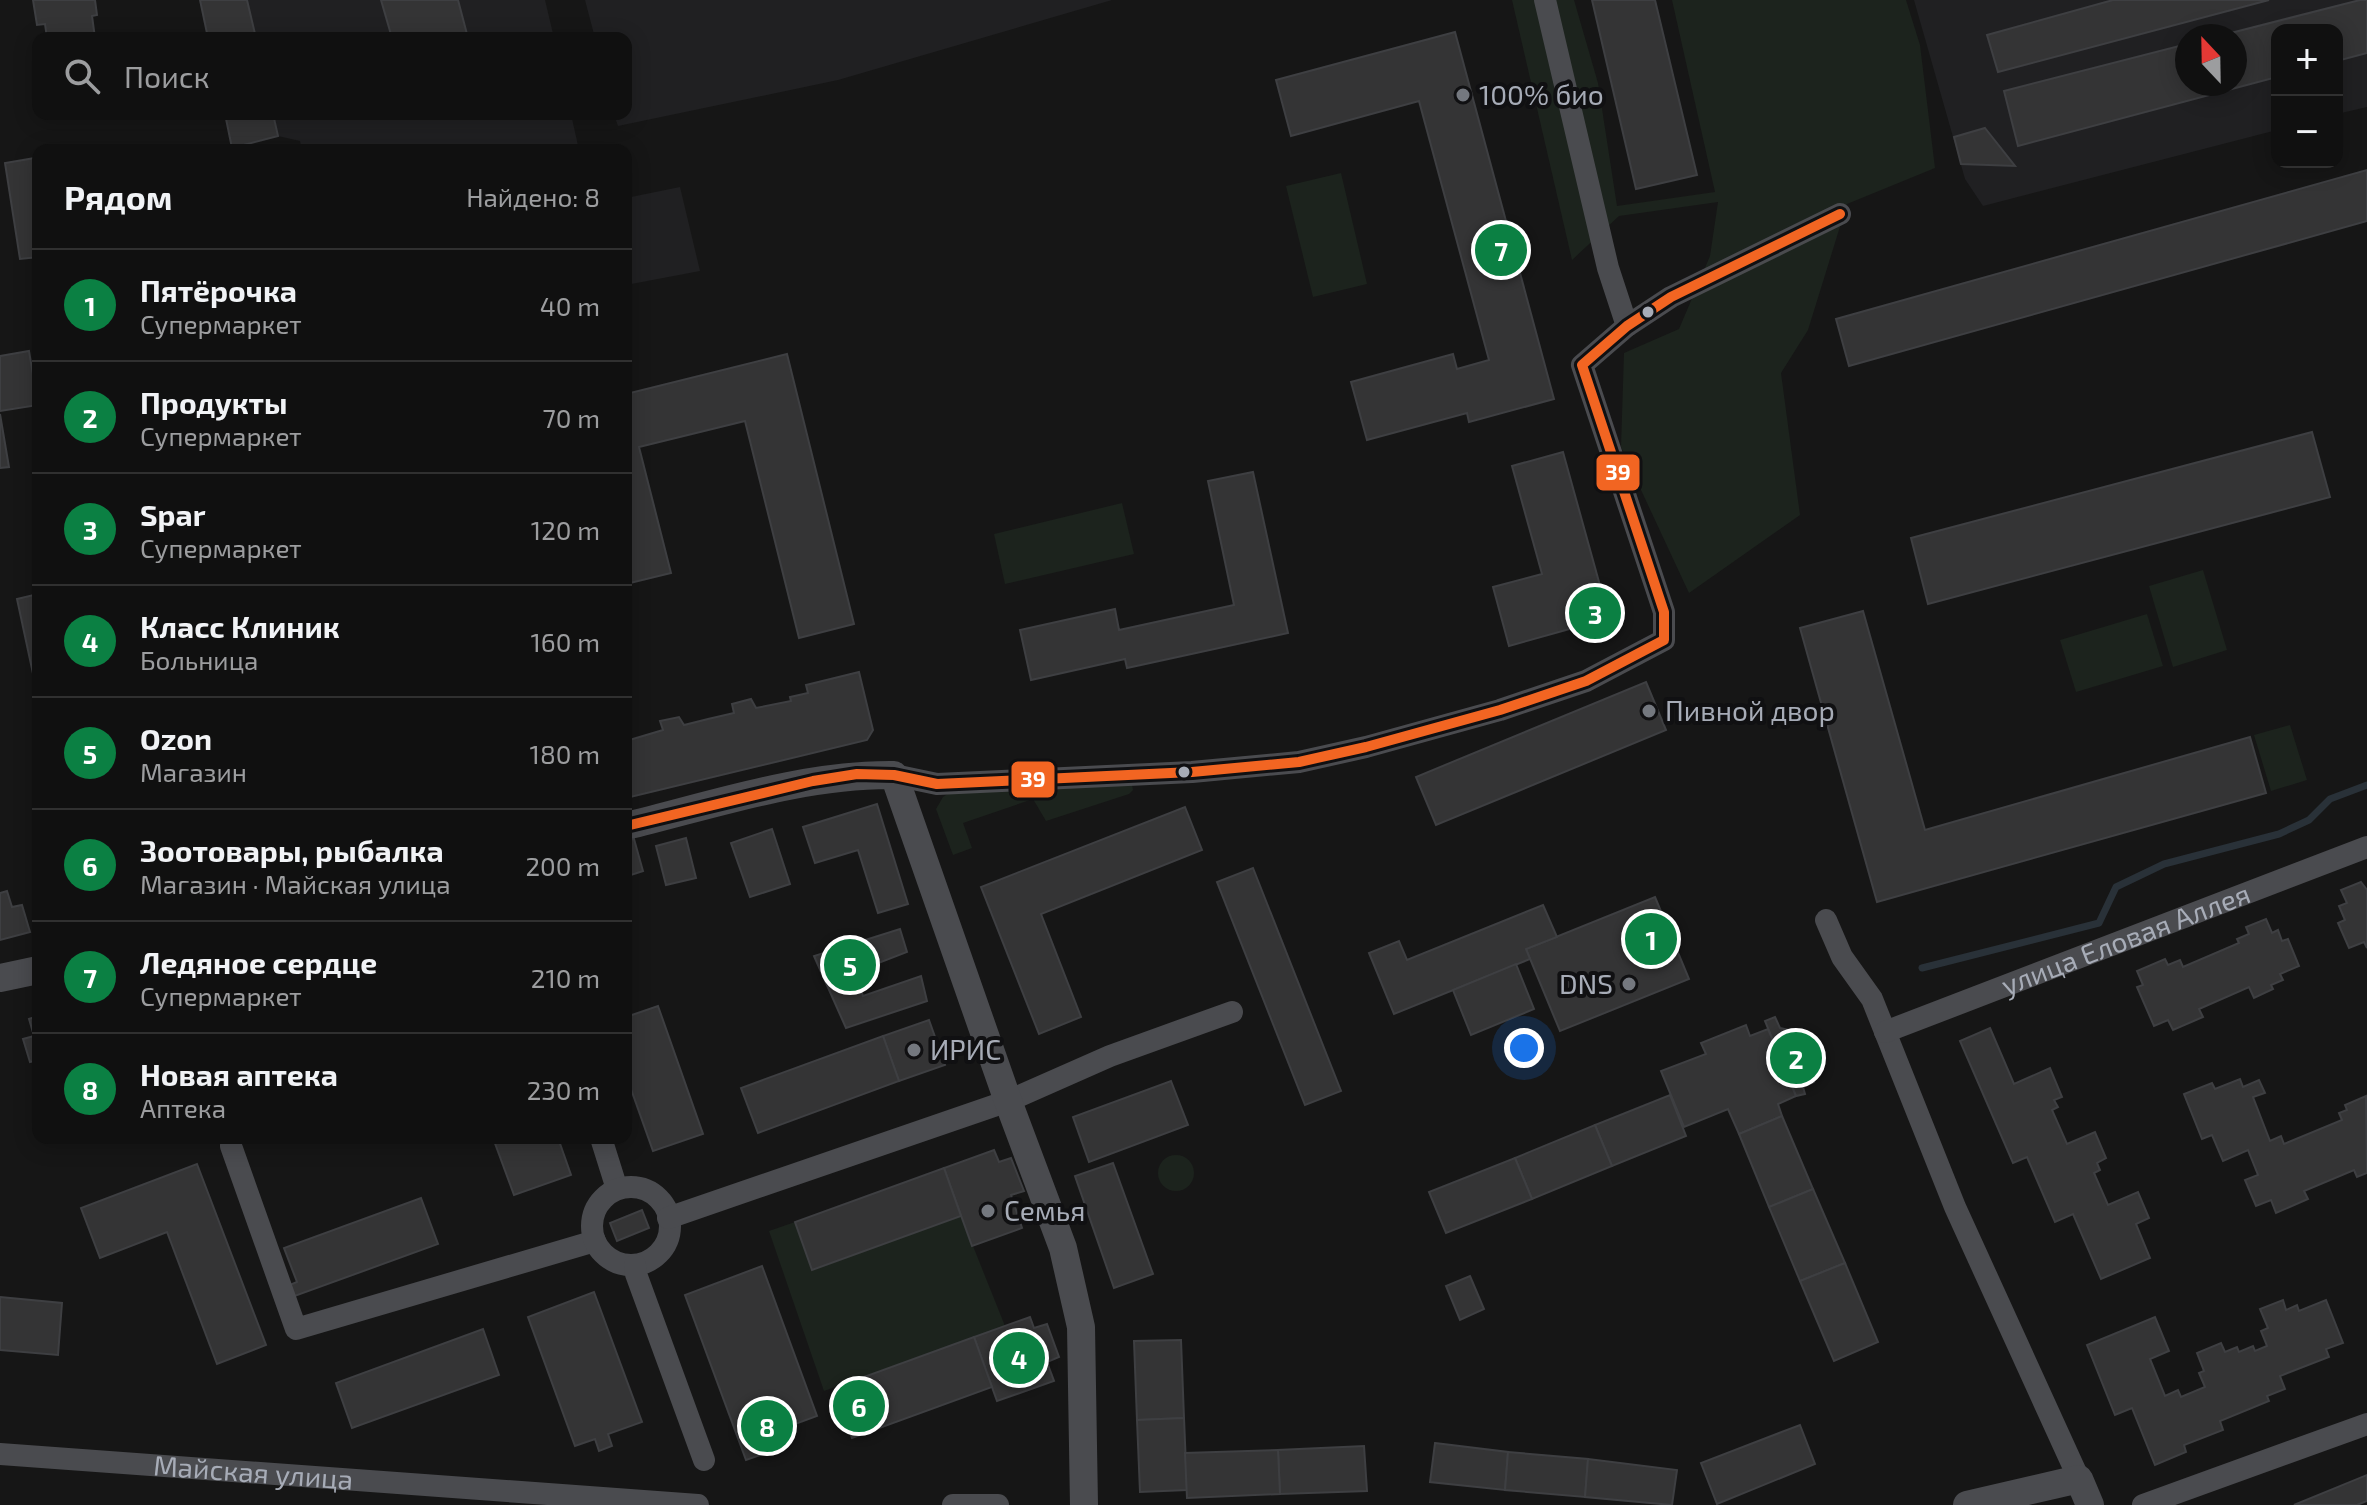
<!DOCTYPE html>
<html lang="ru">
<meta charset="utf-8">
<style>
:root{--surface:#101010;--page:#191919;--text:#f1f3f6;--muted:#9c9d9f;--line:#303030;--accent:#0b8043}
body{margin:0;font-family:"Exo 2",sans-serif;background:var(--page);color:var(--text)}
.controls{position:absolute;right:24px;top:24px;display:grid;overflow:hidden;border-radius:16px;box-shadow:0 4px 20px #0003}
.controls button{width:72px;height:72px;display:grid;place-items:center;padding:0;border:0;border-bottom:2px solid var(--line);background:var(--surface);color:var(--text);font:40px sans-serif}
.compass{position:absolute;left:2175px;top:24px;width:72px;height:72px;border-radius:50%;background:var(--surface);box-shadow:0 4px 20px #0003;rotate:338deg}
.you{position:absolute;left:1524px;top:1048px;width:28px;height:28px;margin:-20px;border:6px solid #fff;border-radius:50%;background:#1a73e8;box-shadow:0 0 0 12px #1a73e833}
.badge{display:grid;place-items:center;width:52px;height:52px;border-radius:50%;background:var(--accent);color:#fff;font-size:26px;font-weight:700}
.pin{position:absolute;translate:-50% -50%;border:4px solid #fff;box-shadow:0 2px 8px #0006}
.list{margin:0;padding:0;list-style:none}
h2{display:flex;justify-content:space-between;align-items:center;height:104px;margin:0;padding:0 32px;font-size:34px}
h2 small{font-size:26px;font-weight:400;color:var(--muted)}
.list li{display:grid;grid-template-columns:52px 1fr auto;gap:24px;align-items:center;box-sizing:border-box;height:112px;padding:0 32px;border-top:2px solid var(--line)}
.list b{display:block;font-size:30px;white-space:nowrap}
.list p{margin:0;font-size:26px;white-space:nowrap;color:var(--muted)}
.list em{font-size:26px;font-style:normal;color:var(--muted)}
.icon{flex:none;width:44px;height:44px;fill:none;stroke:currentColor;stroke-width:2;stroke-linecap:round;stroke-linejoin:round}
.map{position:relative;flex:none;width:2367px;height:1505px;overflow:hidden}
.search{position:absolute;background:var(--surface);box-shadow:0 4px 20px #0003;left:32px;top:32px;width:600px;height:88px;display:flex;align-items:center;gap:20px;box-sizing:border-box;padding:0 28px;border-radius:16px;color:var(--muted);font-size:30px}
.panel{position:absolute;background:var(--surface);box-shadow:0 4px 20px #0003;left:32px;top:144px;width:600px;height:1000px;border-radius:16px}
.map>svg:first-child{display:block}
.built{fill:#202022;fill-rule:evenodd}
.green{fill:#1c231d}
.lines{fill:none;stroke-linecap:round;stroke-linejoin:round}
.stream{stroke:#293138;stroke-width:7}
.building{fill:#343435;stroke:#3e3f42;stroke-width:2}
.minor{stroke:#4a4b4f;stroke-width:22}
.tertiary{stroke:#4a4b4f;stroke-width:28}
.bus-1-casing{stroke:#101012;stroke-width:16}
.bus-1{stroke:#f26522;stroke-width:10}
.poi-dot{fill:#74787f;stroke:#101012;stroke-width:3}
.bus-dot{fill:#a7acb7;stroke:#101012;stroke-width:3}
.labels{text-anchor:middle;stroke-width:8;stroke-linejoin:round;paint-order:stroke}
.poi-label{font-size:28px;fill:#a7acb7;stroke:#101012;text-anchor:start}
.street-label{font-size:28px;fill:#a7acb7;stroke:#101012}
.line-badge{stroke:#101012;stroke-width:3}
.badge-label{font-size:22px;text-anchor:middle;font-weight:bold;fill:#fff}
</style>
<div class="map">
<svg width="2367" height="1505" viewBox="0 0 2367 1505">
<rect width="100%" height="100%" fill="#161616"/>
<g class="built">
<path d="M247,0h298l9,38h-298z"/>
<path d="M585,0h527l-274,80 -220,46 -4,-12h12v-76h-31z"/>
<path d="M1914,0h453v107l-30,7v-84h-60v100l-294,76 -18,-27zM2187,36h48v48h-48z"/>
<path d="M273,114h298l8,36h-277l-2,-9 -22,-5z"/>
<path d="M680,187l20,84 -74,14v-87z"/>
</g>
<g class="green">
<path d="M1512,0h62l24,83 19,123 98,-14 -43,-192h234l14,45 15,123 -88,36 -39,126 -27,43 19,142 -111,78 -68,-146 3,-94 55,-24 31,-73 8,-54 -99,14 -47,44z"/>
<path d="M1341,173l26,111 -54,13 -27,-111z"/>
<path d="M1122,503l12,51 -129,30 -11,-50z"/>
<path d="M2203,570l24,80 -54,17 -24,-81z"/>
<path d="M2147,614l16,52 -87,26 -16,-52z"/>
<path d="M2290,725l17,55 -36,11 -17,-56z"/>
<path d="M1132,785l1,5 -4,4 -83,27 -13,-22 -70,24 9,25 -19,7 -17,-46 7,-12 6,-4z"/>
<circle cx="1176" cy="1173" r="18"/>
<path d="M961,1216l44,110 -181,65 -55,-160 26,-9 18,48z"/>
</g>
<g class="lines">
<path class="stream" d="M1922,968l177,-45 17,-36 48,-23 115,-30 30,-14 21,-21 37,-14"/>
</g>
<g class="building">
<path d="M33,0h62l2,15 -5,1 3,22h-48l-2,-14 -8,1z"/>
<path d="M200,0h47l9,38h-48z"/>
<path d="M381,0h77l10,38h-76z"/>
<path d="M1592,0h63l42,175 -61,14z"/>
<path d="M2113,0h156l-271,72 -11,-37z"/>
<path d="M2360,0h7v53l-30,8v-31h-60v47l-259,69 -14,-55 183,-47v40h48v-48h-16z"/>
<path d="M1455,32l99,367 -85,23 -2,-9 -100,27 -16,-58 102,-28 4,15 32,-9 -70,-259 -128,35 -15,-56z"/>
<path d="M225,114h48l5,22 -46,12z"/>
<path d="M1985,128l30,38 -54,-2 -7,-27z"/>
<path d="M35,158l3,20v79l-18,2 -15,-96z"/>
<path d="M2367,170v51l-518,145 -13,-47z"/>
<path d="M29,351l9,54 -38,6v-55z"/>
<path d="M787,354l67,270 -55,14 -54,-217 -106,26 32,126 -45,11v-190z"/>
<path d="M0,414l9,53 -9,1z"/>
<path d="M2312,432l18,65 -402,107 -17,-66z"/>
<path d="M1563,452l46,166 -100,28 -16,-59 49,-13 -30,-108z"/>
<path d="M1253,472l35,161 -161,35 -2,-9 -94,21 -11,-50 95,-21 4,21 115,-25 -26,-124z"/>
<path d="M38,594v103l-21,-98z"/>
<path d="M1863,611l62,219 325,-93 16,56 -389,109 -77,-274z"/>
<path d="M859,672l14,58 -6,10 -241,58v-57l37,-11 -3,-9 19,-4 5,8 24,-6 26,-6 -2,-9 19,-5 5,9 35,-7 -1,-4 18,-4 -2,-8z"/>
<path d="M1646,682l20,48 -230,95 -20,-48z"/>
<path d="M877,804l31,100 -30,9 -20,-63 -43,13 -12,-36z"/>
<path d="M1185,807l17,43 -161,64 40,103 -42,17 -58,-147z"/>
<path d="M772,829l18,55 -40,13 -19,-54z"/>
<path d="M686,838l10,40 -30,7 -10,-39z"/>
<path d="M634,839l9,32 -15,5 -2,-35z"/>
<path d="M1253,868l88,223 -36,14 -88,-223z"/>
<path d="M2361,882l6,8v58l-3,-6 -15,6 -11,-25 7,-3 -6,-14 8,-3 -6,-13z"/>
<path d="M7,891l5,16 10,-2 8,27 -30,8v-47z"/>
<path d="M1655,897l34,82 -129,52 -34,-82z"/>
<path d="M1543,905l14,32 -31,12 4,10 -136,55 -25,-61 30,-12 8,19z"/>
<path d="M2266,919l6,14 6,-3 4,11 6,-2 11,27 -19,8 3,6 -12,5 2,4 -19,9 -5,-11 -50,22 4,8 -30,13 -5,-10 -14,6 -17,-39 6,-2 -6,-14 28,-12 3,6 12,-5 3,7 56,-24 -2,-4 12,-5 -3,-7z"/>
<path d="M900,929l7,23 -52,20 8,24 58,-20 6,25 -81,27 -32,-72z"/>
<path d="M1516,964l18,45 -63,26 -18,-45z"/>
<path d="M658,1006l45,128 -50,17 -27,-76v-58z"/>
<path d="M38,1016v44l-8,2 -7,-23 11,-3 -5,-17z"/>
<path d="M1775,1017l5,11 14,3 6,17 12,-5 6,13 -13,5 9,21 -11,5 2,7 -9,2 -31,-75z"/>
<path d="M929,1020l16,45 -46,16 -16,-45z"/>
<path d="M1746,1025l4,11 18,-7 28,67 -18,8 4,12 -43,18 -11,-25 -44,18 -23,-56 45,-17 -5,-11z"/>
<path d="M1990,1028l24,56 36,-16 12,29 -8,3 4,7 -6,3 15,34 28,-12 11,26 -9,5 3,7 -6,3 14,32 30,-13 11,26 -13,6 14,34 -49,21 -28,-65 -18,8 -28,-65 -14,6 -53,-122z"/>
<path d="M883,1036l16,45 -141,52 -17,-45z"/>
<path d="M2240,1079l3,8 16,-7 6,13 -12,4 17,44 11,-5 3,8 58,-24 -3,-7 8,-3 -2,-5 21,-9 1,77 -10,4 -3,-7 -50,21 4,8 -32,14 -5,-13 -15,6 -11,-26 13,-5 -10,-25 -25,11 -11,-26 -10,4 -18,-45 28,-11 3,6z"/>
<path d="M1171,1081l17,44 -99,37 -16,-45z"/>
<path d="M1670,1095l16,41 -74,30 -17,-41z"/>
<path d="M1782,1116l31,73 -44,18 -30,-73z"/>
<path d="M1595,1125l17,41 -80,33 -17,-41z"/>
<path d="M493,1138h65l13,37 -57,20z"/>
<path d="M994,1150l5,12 12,-4 13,33 -13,4 11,33 -50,18 -28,-78z"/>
<path d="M1515,1158l17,41 -86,34 -17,-41z"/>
<path d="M1113,1163l40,111 -39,14 -39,-112z"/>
<path d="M197,1164l69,181 -49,19 -50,-132 -67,26 -19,-50z"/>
<path d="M944,1168l17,48 -149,54 -17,-48z"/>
<path d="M1813,1189l32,74 -45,18 -31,-74z"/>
<path d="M421,1198l17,46 -149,54 -4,-11 12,-5 -13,-34z"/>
<path d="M642,1210l7,18 -32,13 -7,-18z"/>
<path d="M1845,1263l33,79 -44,19 -34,-80z"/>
<path d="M762,1266l55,150 -57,21 6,16 -20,7 -61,-165z"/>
<path d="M1470,1276l14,33 -24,11 -14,-34z"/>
<path d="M594,1292l48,130 -34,12 4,12 -13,5 -4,-12 -20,7 -47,-129z"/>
<path d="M0,1297l62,6 -4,52 -58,-5z"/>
<path d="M2283,1300l3,10 11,-5 2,6 27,-11 17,43 -17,6 3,8 -49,19 5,13 -18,7 2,5 -49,20 3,9 -39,15 2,7 -31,13 -23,-57 -17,7 -28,-70 68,-28 14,34 -19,8 15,37 13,-6 3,7 24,-10 -6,-14 5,-2 -7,-18 24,-10 4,9 12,-5 2,5 14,-6 2,5 12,-5 -6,-15 7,-3 -8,-19z"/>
<path d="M1030,1317l4,11 13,-4 12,33 -12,5 7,19 -57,20 -23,-64z"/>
<path d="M483,1329l16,46 -147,53 -16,-45z"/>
<path d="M974,1337l18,50 -140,51 -7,-21 16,-6 -11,-29z"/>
<path d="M1181,1340l3,78 -47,2 -3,-79z"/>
<path d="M1184,1418l3,72 -47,2 -3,-72z"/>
<path d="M1800,1425l15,39 -98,40 -16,-41z"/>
<path d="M1435,1443l73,9 -3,38 -75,-8z"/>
<path d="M1364,1446l3,45 -87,3 -2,-44z"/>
<path d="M1278,1450l2,44 -93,4 -2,-45z"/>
<path d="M1508,1452l80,7 -3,38 -80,-7z"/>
<path d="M1588,1459l89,11 -5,35 -87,-8z"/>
<path d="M2367,1475v26l-10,4h-63z"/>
</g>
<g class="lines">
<g class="minor">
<path d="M1545,0l63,268 19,58"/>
<path d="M894,775l43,9 255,-12 107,-10 67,-15 134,-37 86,-29 78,-41v-28l-82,-247 45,-39 44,-29 169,-83"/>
<path d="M1826,920l16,37 30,42 83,208 124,272"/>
<path id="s1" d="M1885,1032l482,-185"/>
<path d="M601,1138l16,51"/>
<path d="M231,1146l65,183 299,-88"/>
<circle cx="631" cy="1226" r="39"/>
<path d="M668,1218l340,-117 102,-45 122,-44"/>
<path d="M635,1265l1,9 68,186"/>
<path id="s2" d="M0,1454l698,51"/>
<path d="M953,1505h45"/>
<path d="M2143,1505l224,-81"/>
</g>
<g class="tertiary">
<path d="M626,826c87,-21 177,-52 268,-51l114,326 55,147 18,79 3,178"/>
<path d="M0,978l38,-8"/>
<path d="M1967,1505l112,-26 11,26"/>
</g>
<g class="bus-1-casing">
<path id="bus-1" d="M626,826l187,-45 44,-7 37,1 43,9 255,-12 107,-10 67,-15 134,-37 86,-29 78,-41v-28l-82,-247 45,-39 44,-29 169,-83"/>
</g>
<use href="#bus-1" class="bus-1"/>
</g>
<g class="poi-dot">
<circle cx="1463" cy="95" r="8"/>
<circle cx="1649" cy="711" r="8"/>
<circle cx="1629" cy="984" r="8"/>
<circle cx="914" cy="1050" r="8"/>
<circle cx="988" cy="1211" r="8"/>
</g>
<g class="bus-dot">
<circle cx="1648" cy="312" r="7"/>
<circle cx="1184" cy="772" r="7"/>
</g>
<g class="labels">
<g class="poi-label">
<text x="1479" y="105">100% био</text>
<text x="1665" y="721">Пивной двор</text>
<text x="1613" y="994" text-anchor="end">DNS</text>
<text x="930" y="1060">ИРИС</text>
<text x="1004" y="1221">Семья</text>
</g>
<g class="street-label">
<text dy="10" stroke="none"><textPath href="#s1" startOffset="258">улица Еловая Аллея</textPath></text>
<text dy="10" stroke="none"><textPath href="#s2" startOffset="254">Майская улица</textPath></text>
</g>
</g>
<g class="line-badge">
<rect x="1595" y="453" width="46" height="39" rx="8" fill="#f26522"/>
<rect x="1010" y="760" width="46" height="39" rx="8" fill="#f26522"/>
</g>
<g class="badge-label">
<text x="1618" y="480">39</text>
<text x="1033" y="787">39</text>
</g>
</svg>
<div class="controls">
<button>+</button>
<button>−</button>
</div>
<svg class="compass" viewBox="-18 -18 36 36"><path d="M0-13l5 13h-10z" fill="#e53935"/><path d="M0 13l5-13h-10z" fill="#9c9d9f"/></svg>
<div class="you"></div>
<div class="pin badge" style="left:1651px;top:939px">1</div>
<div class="pin badge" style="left:1796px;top:1058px">2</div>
<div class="pin badge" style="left:1595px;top:613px">3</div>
<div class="pin badge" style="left:1019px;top:1358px">4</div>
<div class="pin badge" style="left:850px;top:965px">5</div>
<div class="pin badge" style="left:859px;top:1406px">6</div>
<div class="pin badge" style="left:1501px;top:250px">7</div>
<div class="pin badge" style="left:767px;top:1426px">8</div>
<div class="search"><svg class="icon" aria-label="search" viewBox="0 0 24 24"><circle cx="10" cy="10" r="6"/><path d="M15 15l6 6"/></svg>Поиск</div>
<section class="panel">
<h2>Рядом<small>Найдено: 8</small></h2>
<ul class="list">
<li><span class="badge">1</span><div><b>Пятёрочка</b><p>Супермаркет</p></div><em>40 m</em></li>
<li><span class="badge">2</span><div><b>Продукты</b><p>Супермаркет</p></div><em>70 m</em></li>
<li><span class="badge">3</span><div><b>Spar</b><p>Супермаркет</p></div><em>120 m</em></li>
<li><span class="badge">4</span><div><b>Класс Клиник</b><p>Больница</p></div><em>160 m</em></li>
<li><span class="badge">5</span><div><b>Ozon</b><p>Магазин</p></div><em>180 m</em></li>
<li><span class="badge">6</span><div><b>Зоотовары, рыбалка</b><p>Магазин · Майская улица</p></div><em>200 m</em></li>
<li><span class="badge">7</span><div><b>Ледяное сердце</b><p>Супермаркет</p></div><em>210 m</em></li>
<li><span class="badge">8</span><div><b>Новая аптека</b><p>Аптека</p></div><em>230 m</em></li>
</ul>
</section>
</div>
